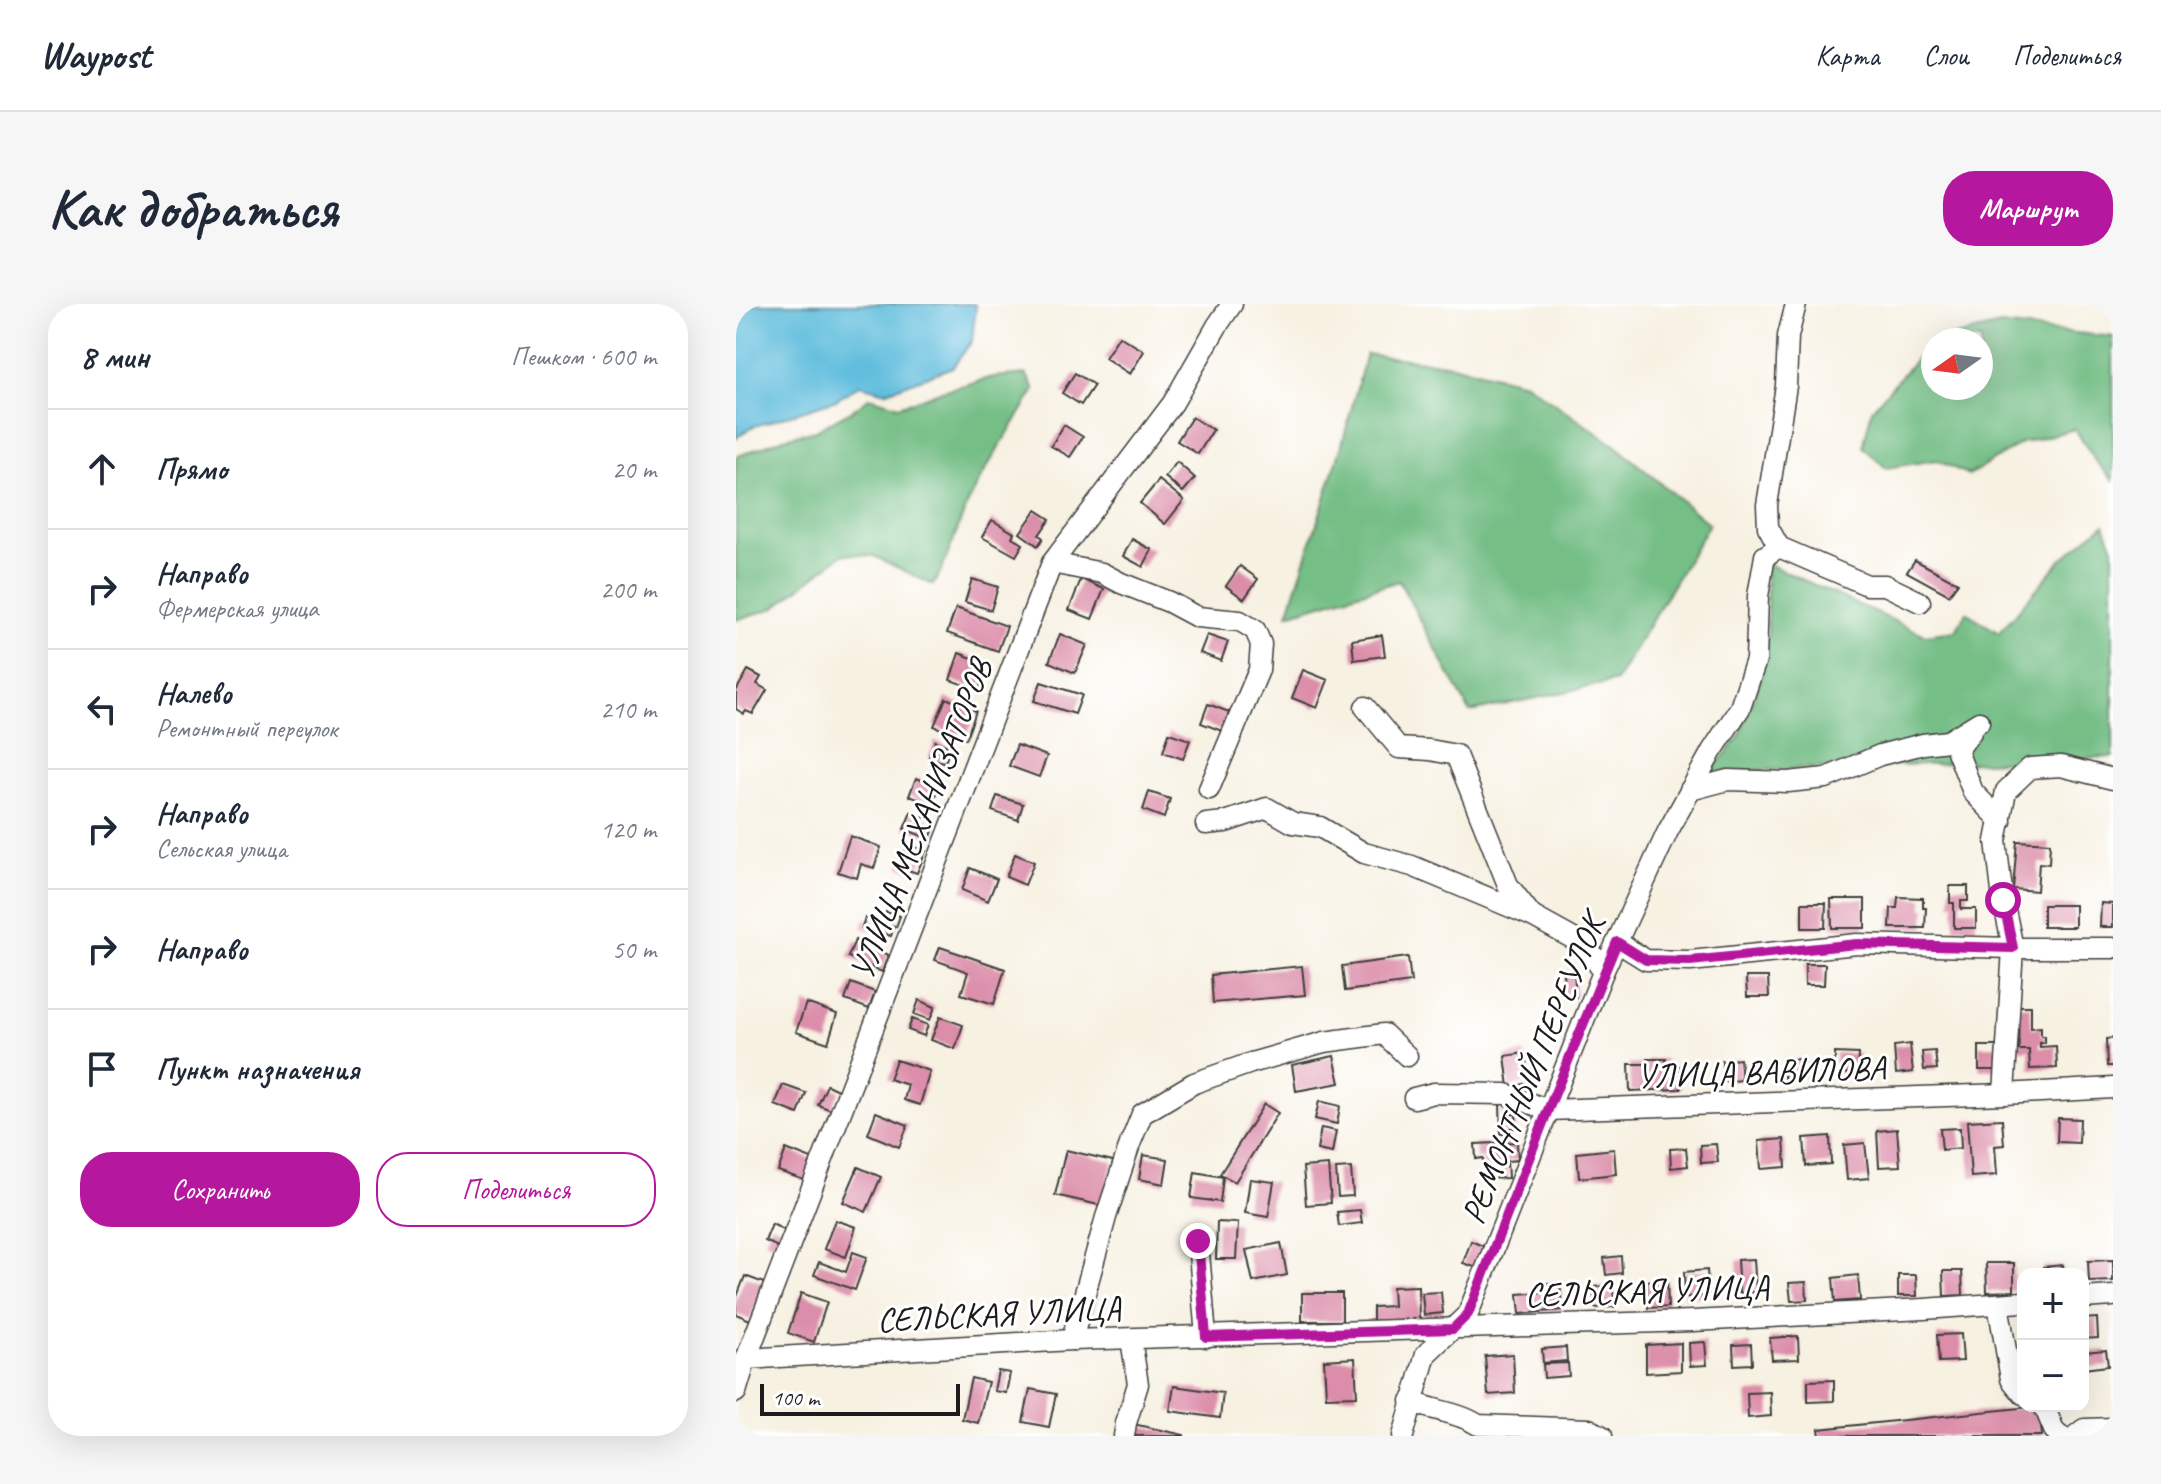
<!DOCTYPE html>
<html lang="ru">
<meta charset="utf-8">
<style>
:root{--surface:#fff;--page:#f6f6f7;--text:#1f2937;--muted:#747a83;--line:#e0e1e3;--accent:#b5179e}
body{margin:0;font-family:Caveat,sans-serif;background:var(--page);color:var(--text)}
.controls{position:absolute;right:24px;bottom:24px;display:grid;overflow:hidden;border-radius:16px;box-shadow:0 8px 32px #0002}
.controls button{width:72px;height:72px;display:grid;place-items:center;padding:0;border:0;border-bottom:2px solid var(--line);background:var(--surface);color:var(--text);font:40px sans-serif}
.compass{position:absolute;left:1185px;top:24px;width:72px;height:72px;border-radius:50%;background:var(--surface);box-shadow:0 8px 32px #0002;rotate:256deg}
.scale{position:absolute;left:24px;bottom:20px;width:200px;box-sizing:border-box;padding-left:8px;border:4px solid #1c1c1c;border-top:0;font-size:22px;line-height:28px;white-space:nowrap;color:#1c1c1c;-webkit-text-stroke:6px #fff;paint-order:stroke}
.stop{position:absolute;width:24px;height:24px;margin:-18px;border:6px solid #b5179e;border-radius:50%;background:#fff}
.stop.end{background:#b5179e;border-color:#fff;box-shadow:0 2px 8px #0008}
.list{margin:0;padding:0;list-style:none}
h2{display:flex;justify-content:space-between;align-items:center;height:104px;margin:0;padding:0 32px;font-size:34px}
h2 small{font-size:26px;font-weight:400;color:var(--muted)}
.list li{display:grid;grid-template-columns:52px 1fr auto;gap:24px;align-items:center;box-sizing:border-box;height:120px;padding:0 32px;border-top:2px solid var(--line)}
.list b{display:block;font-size:30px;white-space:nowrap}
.list p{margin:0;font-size:26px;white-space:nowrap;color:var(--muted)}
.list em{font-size:26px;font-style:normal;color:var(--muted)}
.actions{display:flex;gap:16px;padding:24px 32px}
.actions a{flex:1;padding:18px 0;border:2px solid var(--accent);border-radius:32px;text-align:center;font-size:28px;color:var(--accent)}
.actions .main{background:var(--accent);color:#fff}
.icon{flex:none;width:44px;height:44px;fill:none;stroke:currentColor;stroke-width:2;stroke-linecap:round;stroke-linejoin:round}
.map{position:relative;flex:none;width:1377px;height:1132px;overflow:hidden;border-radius:32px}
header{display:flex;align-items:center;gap:48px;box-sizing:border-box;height:112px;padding:0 40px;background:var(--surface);border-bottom:2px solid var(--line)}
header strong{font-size:38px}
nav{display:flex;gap:44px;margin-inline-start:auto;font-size:28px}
.intro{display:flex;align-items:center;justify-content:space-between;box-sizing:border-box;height:192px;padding:0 48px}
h1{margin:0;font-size:56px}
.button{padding:20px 36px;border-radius:32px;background:var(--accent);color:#fff;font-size:28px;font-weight:700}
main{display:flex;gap:48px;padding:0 48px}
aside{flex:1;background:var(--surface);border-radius:32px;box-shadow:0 8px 32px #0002}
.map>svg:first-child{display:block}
.forest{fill:#74be86;stroke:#486d51;stroke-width:2}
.water{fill:#5dbcdc;stroke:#3c6c7c;stroke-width:2}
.building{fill:#db8da9}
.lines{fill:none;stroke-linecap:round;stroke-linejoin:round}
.minor-casing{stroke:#3d3c3a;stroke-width:23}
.minor{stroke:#fff;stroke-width:20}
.route{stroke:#b5179e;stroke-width:10}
.labels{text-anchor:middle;stroke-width:6;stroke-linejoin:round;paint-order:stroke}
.street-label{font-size:34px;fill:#1c1c1c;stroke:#fff}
</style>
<header>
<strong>Waypost</strong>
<nav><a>Карта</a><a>Слои</a><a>Поделиться</a></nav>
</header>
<div class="intro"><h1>Как добраться</h1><a class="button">Маршрут</a></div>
<main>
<aside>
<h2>8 мин<small>Пешком · 600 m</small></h2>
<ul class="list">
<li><svg class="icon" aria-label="ahead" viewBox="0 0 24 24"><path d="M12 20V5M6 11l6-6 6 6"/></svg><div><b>Прямо</b></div><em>20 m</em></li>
<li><svg class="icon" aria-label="right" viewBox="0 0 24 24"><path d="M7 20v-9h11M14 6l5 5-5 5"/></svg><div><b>Направо</b><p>Фермерская улица</p></div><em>200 m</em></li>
<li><svg class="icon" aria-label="left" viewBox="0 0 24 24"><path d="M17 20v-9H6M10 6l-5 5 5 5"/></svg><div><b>Налево</b><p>Ремонтный переулок</p></div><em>210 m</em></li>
<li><svg class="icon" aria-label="right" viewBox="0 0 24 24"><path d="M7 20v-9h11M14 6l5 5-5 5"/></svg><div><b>Направо</b><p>Сельская улица</p></div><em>120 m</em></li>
<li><svg class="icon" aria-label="right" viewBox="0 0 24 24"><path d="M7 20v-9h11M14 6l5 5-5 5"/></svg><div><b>Направо</b></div><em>50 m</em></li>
<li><svg class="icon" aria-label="arrive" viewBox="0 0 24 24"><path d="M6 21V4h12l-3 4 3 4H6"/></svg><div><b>Пункт назначения</b></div></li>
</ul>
<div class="actions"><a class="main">Сохранить</a><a>Поделиться</a></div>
</aside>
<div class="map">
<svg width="1377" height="1132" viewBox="0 0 1377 1132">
<rect width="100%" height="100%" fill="#fff"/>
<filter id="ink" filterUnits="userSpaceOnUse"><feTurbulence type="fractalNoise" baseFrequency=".0125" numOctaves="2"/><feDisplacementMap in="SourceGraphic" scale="16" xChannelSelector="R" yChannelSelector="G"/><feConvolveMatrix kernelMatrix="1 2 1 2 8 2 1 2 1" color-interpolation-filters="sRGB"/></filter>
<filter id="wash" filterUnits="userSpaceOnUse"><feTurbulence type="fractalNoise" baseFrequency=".006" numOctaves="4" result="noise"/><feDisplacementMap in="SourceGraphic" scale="32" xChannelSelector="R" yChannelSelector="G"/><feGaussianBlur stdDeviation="1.8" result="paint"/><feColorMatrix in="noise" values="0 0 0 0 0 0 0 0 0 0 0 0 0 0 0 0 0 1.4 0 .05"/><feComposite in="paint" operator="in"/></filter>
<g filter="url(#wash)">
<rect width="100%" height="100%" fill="#f7f1e2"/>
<g class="forest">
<path d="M1264,21l113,12v143l-19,-21 -19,-30 -54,14 -52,32 -33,-15 -50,8 -23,-21 9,-38 59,-67h2v46h48v-48h-42z"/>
<path d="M630,50l82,10 77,19 92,64 92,77 -93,157 -146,31 -71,-131 -111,33 53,-166z"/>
<path d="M290,70l9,16c-24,39 -51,78 -70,120 -11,25 -17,52 -32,75l-59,-29 -31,-2 -69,54 -38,12v-163l48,-19 32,-8 37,-20 17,-13 29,9 39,-14 56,-15z"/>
<path d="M1368,220l9,24v209l-402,15 28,-35 21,-56 8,-48 -2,-70 159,72 31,-4 10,-19 33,21 63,-74z"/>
</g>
<path class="water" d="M0,0h238l2,2 -4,35 -19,26 -68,25 -25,-7 -24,15 -84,27 -16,11z"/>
<g id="blocks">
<g class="building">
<path d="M383,32l25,15 -14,23 -25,-16z"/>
<path d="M339,69l19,12 -13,20 -19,-12z"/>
<path d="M456,113l21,13 -15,24 -21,-13z"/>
<path d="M328,121l19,12 -13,20 -19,-11z"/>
<path d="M441,158l18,16 -12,14 -18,-15z"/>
<path d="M423,176l25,20 -19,24 -25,-21z"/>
<path d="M300,206l14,9 -11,16 4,3 -5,8 -18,-13z"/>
<path d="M256,216l22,13 -2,4 11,7 -7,12 -34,-19z"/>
<path d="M396,235l20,11 -9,17 -20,-11z"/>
<path d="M1179,256l43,23 -9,12 -42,-23z"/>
<path d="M504,262l18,13 -14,20 -18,-13z"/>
<path d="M236,275l26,8 -7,23 -26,-8z"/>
<path d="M345,275l23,10 -12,30 -23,-9z"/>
<path d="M220,304l51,18 -9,25 -51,-18z"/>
<path d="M324,330l27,11 -12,28 -26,-11z"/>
<path d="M471,331l21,7 -7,19 -21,-8z"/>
<path d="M646,331l3,21 -31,4 -2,-20z"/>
<path d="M223,349l29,11 -9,26 -29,-10z"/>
<path d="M12,366l13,7 -4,7 10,6 -14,24 -7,-3 -2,3 -8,-5v-18z"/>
<path d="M567,366l25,10 -11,28 -25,-10z"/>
<path d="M305,378l41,13 -7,19 -41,-13z"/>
<path d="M210,394l30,13 -10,28 -32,-13z"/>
<path d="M472,400l21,8 -7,19 -21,-8z"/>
<path d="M433,429l21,7 -7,19 -20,-7z"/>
<path d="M199,437l15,6 -5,16 -16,-6z"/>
<path d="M281,441l30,11 -8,21 -30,-11z"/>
<path d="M180,474l23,8 -7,18 -23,-8z"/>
<path d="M413,488l21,7 -6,19 -21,-8z"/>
<path d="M261,492l26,8 -5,16 -26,-9z"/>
<path d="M175,508l25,10 -6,17 -26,-10z"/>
<path d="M114,532l31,11 -7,21 -13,-4 -4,14 -19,-6z"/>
<path d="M1281,537l33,2 -1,21 -10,-1 -2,28 -24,-2z"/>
<path d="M172,540l18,7 -9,22 -18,-6z"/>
<path d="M279,550l19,8 -9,23 -19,-8z"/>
<path d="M234,564l27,11 -9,22 -26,-11z"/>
<path d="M1214,582h18v15h-7v8h15v19h-22v-25h-4z"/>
<path d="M1162,593l25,1v10h3l-1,20h-35l1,-20h6z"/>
<path d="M1095,595h34v29h-33z"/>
<path d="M1066,599h24l-1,25h-23z"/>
<path d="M1365,599l12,1v23h-13z"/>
<rect x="1307" y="601" width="32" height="22"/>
<path d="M150,608l14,4 -4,11 -2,-1 -3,10 -29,-8 3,-10 17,5z"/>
<path d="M119,636l33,15 -6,17 -34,-15z"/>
<path d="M204,643l65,22 -11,35 -33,-10 7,-22 -33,-12z"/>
<path d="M672,653l3,25 -66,9 -3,-25z"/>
<path d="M1069,660h20l-1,21h-19z"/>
<path d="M566,662l3,29 -92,8 -2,-28z"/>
<path d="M838,666l2,27 -11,1 -1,-27z"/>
<path d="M1010,673h22l1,20h-22z"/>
<path d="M115,679l24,9 -6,17 -24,-9z"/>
<path d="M183,696l16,7 -5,13 -16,-6z"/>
<path d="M70,699l31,11 -9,29 -32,-11z"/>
<path d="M1281,702h14v22l10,-1v9h4v7h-5v4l16,-1 1,22 -27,1 -1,-19h-10z"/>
<path d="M204,713l23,8 -8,24 -24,-9z"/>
<path d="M176,715l16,6 -4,11 -16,-6z"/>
<path d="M1377,734v28h-6l-1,-27z"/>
<path d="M1174,740l3,28 -17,2 -2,-28z"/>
<rect x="1243" y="742" width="21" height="24"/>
<path d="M1199,747l2,18 -13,1 -2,-18z"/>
<path d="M789,749l4,30 -20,4 -4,-31z"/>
<path d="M1099,749l24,1 -1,20 -23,-1z"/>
<path d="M598,752l6,27 -44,8 -4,-26z"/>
<path d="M912,755h18v8l14,-1 1,23 -51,2 -1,-27h19z"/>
<path d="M1004,755l2,21 -19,2 -1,-21z"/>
<path d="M1069,755l1,18 -22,1 -1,-18z"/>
<path d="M160,756l34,11 -10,34 -16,-5 4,-15 -19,-6z"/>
<path d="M47,781l23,8 -8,21 -23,-9z"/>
<path d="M91,781l13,6 -9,19 -13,-5z"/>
<path d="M583,797l21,5 -3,18 -22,-5z"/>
<path d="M528,800l14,9 -43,69 -15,-8z"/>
<path d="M764,800h8l1,10h7l1,14h-10v6h-6z"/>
<path d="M140,808l32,13 -9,22 -31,-13z"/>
<path d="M1322,814l22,1 -1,24 -22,-1z"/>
<path d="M1266,815l2,26 -9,1 2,29 -26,2 -4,-56z"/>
<path d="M585,824l15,3 -4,22 -15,-3z"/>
<path d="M1224,824l1,20 -19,2 -2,-21z"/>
<path d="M1161,825l3,37 -21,1 -2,-36z"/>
<path d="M1094,832l1,28 -25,2 -2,-28z"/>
<path d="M1048,835l2,28 -25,2 -2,-28z"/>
<path d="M781,838l1,18 -11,1 1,17 -24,1 -1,-21 -7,1 -1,-15z"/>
<path d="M1129,839l4,35 -22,2 -3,-35z"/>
<path d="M980,840l2,18 -17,1 -1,-18z"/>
<path d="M950,844l2,18 -17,2 -1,-19z"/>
<path d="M50,845l28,11 -7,21 -29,-10z"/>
<path d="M878,845l2,25 -37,4 -2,-25z"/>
<path d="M330,846l47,11 -10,45 -48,-11z"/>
<path d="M407,851l25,4 -4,25 -25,-5z"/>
<path d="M592,861l3,38 -25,2 -3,-38z"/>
<path d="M122,863l23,10 -15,35 -23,-10z"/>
<path d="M615,864l2,28 -15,1 -2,-28z"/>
<path d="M459,868l28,5 -3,25 -29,-4z"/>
<path d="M514,875l24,3 -6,35 -23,-4z"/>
<path d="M624,906l2,13 -23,3 -2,-14z"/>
<path d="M99,916l21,7 -10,30 -22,-8z"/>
<path d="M481,918l21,1 -2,36h-20z"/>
<path d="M36,920l14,7 -6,17 -15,-7z"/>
<path d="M735,937l14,6 -8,21 -14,-5z"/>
<path d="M545,939l6,32 -34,7 -7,-32z"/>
<path d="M117,948l14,5 -12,33 -41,-15 5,-13 27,10z"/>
<path d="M885,952l1,17 -16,2 -2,-17z"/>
<path d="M1018,955l2,33 -17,1 -2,-33z"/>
<path d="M1377,956v21l-24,1 -1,-21z"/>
<path d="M1250,959h28v28l-27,1z"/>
<path d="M1327,961l1,9h-21v-7z"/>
<path d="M971,966l2,26 -24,1 -1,-25z"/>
<path d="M1207,967h19l1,24 -19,1z"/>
<path d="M1122,971l2,25 -25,2 -2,-24z"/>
<path d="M1162,971h18l1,21h-19z"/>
<path d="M9,972l19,7 -14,37 -14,-6v-15z"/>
<path d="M931,976l1,27 -20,1 -1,-27z"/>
<path d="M824,978l2,28 -42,4 -2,-20 25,-2 -1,-8z"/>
<path d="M1070,978l1,18 -16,1 -2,-18z"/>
<path d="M682,982l1,33 -46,2v-14l20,-1 -1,-19z"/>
<path d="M877,982l1,21 -19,1 -2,-21z"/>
<path d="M705,988l2,21 -19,2 -2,-22z"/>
<path d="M65,989l26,9 -13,40 -26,-9z"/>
<rect x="566" y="989" width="40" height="28"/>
<path d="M1361,1014l1,20 -15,1v-20z"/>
<path d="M1225,1030l2,27 -24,1 -2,-27z"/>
<path d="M1062,1032l1,23 -27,1 -2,-22z"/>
<path d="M969,1038l2,23 -17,1 -1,-23z"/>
<path d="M945,1039v28l-35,2v-28z"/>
<path d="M1015,1040l1,20 -18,1 -1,-20z"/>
<path d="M830,1043l1,14 -24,2 -1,-14z"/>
<path d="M1370,1046l2,16 -25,3v-17z"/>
<path d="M777,1050l2,39 -27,2 -3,-39z"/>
<path d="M619,1054l2,38 -31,1 -2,-37z"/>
<path d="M832,1059l1,13 -25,2 -1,-14z"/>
<path d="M262,1067l12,2 -4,20 -12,-2z"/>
<path d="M235,1074l17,4 -10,41 -16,-4z"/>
<path d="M1098,1076v21l-26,1v-21z"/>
<path d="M438,1082l49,7 -3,25 -50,-7z"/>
<path d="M294,1085l26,5 -7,33 -26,-5z"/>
<path d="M1034,1088l1,24 -23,2 -1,-25z"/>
<path d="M1303,1102l3,30h-222l-1,-7z"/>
<path d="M397,1120l51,11v1h-54z"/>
</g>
</g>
</g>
<g filter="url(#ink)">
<use href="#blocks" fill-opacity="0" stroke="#3d3c3a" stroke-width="2"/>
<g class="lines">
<g class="minor-casing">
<g id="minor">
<path d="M1060,0l-8,32 -2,50 -19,119 1,22 11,20 88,38h18l35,17"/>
<path d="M316,259l50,10 19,10 48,19 28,15 43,4 15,9 6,14 -2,26 -50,119"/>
<path d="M629,403l34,41 31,2 26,5 52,130 24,31"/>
<path d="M1235,428l-14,19 16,41 28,29"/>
<path d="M954,486l38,-10 60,2 38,-4 54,-23 43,-11 25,-3 31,-19"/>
<path d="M470,520l19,-2 42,-14 26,15 27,4 44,26 48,13 120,50 56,31 15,25"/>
<path d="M881,638l29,18 44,1 167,-17 156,4h100"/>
<path d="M1268,790l9,-146 -10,-48 -7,-59 10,-50 24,-23 31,-2 52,13"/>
<path d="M678,794l20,-5 72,1 42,16 456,-16 109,-6"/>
<path d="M462,937l8,96"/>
<path d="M1347,994l30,-2"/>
<path d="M1262,1000l13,75 12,15"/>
<path d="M336,1036l34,-123 24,-73 12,-30 52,-31 57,-20 73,-21 60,-8 23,22"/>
<path d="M10,1055l326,-19 621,-19 231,-12 99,-7"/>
<path d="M0,1088l10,-33 306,-796 121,-160 44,-77 15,-22"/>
<path d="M675,1097c21,10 48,11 67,24l111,4 13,7"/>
<path d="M1308,1102l10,24 7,6"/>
<path d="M388,1132l2,-13 12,-39 -7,-45"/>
<path d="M667,1132l23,-82 42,-40 135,-342 65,-141 44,-80 28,-43 16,-48 2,-64 7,-40 14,-9"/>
<path d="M1339,1132l9,-7 29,-1"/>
</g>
</g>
<use href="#minor" class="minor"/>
</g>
</g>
<g class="lines" filter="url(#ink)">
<path class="route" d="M462,937l8,96 247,-8 15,-15 80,-204 69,-168 29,18 44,1 167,-17 156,4 -10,-48"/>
</g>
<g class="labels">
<g class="street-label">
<text transform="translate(184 515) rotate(-69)" y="12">УЛИЦА МЕХАНИЗАТОРОВ</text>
<text transform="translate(796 765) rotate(-68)" y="12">РЕМОНТНЫЙ ПЕРЕУЛОК</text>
<text transform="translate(1025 767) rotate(-2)" y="12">УЛИЦА ВАВИЛОВА</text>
<text transform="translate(911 986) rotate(-2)" y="12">СЕЛЬСКАЯ УЛИЦА</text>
<text transform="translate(263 1009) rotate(-3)" y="12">СЕЛЬСКАЯ УЛИЦА</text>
</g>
</g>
</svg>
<div class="controls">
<button>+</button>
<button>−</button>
</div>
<svg class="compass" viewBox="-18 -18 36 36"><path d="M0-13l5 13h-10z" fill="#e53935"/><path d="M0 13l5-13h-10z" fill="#747a83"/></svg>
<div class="scale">100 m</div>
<div class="stop" style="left:1267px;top:596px"></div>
<div class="stop end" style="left:462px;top:937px"></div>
</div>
</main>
